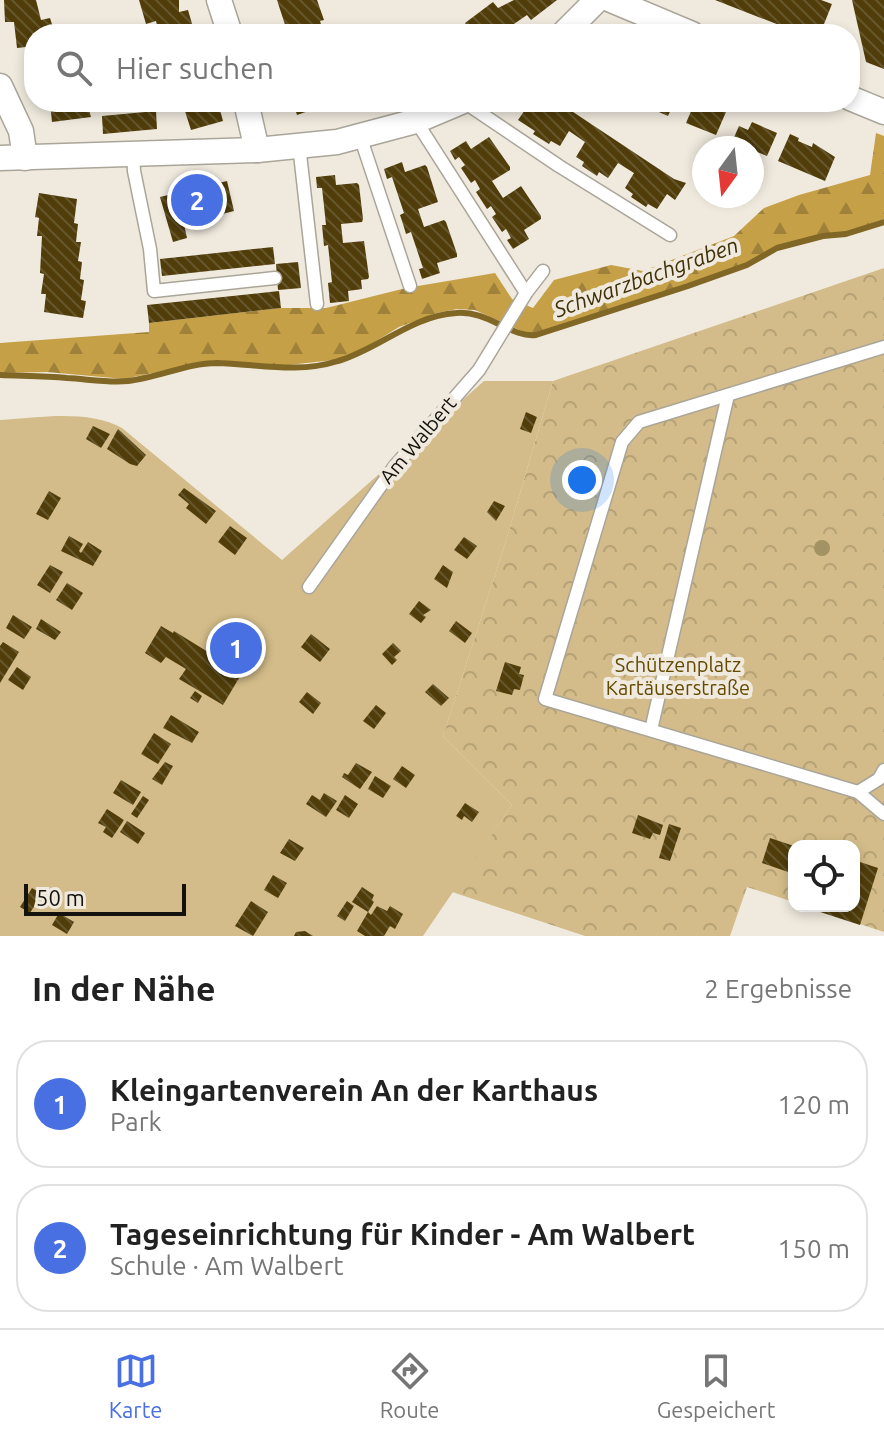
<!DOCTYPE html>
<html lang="de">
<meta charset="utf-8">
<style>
:root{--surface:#fff;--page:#f2f2f2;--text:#222;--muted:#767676;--line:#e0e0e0;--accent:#4970e3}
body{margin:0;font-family:Ubuntu,sans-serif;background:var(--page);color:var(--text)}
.controls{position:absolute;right:24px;bottom:24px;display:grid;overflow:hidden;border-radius:16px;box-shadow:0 4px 12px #0003}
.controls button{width:72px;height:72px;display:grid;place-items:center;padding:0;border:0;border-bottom:2px solid var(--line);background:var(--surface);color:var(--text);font:40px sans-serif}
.compass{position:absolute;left:692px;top:136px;width:72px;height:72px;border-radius:50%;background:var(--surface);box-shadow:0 4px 12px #0003;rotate:195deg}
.scale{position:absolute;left:24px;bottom:20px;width:162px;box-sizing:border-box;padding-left:8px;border:4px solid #14120e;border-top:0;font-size:22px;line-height:28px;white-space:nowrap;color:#14120e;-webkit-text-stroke:6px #f0eade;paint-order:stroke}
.you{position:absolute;left:582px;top:480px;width:28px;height:28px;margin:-20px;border:6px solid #fff;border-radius:50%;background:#1a73e8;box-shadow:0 0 0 12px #1a73e833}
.badge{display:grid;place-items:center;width:52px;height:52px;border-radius:50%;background:var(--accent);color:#fff;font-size:26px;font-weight:700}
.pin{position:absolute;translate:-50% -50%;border:4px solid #fff;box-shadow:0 2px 8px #0006}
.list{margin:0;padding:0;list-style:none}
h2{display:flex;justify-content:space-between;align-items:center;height:104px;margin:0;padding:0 32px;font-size:34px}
h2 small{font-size:26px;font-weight:400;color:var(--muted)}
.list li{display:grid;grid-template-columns:52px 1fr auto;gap:24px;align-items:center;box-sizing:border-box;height:128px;margin:0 16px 16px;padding:0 16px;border:2px solid var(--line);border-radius:32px}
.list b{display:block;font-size:30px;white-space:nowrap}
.list p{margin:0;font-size:26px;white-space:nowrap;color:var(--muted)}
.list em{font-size:26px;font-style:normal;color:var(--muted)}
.icon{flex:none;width:44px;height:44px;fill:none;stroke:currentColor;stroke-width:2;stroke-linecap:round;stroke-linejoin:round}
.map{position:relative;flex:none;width:884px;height:936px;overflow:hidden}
.search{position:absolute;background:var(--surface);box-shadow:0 4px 12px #0003;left:24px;right:24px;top:24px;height:88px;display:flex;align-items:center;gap:20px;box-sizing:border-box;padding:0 28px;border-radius:32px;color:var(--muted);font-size:30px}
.sheet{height:392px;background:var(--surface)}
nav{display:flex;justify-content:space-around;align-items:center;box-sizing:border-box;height:112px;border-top:2px solid var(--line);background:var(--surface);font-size:22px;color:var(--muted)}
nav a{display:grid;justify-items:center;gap:4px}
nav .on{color:var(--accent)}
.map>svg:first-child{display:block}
.forest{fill:url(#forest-firs)}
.park{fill:url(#park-crowns)}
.garden{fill:#d3bc89}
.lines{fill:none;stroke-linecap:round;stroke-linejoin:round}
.stream{stroke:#816725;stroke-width:6}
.building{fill:url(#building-back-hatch)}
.lane-casing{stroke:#aaa599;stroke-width:15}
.street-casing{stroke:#aaa599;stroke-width:27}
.lane{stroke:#fff;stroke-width:12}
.street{stroke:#fff;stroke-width:24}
.tree{fill:#a29264}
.labels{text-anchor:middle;stroke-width:8;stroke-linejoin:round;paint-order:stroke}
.street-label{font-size:20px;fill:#14120e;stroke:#f0eade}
.park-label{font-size:20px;fill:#634a00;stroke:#f0eade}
.water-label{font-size:22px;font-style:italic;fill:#3f3008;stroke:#f0eade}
</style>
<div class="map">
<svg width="884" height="936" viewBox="0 0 884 936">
<defs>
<pattern id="forest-firs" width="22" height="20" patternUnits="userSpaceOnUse" patternTransform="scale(2)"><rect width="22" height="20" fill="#c5a047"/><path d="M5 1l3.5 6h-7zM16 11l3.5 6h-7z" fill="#9f813a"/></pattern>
<pattern id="park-crowns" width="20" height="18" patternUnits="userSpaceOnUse" patternTransform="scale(2)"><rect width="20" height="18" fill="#d3bc89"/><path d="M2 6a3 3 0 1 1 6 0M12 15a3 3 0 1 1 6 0" fill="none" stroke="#b4a175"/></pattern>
<pattern id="building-back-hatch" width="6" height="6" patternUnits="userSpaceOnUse" patternTransform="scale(2)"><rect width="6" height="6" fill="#503d0a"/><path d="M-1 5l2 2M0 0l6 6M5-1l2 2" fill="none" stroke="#65562d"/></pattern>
</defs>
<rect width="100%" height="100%" fill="#f0eade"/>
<path class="forest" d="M876,133l8,3v83l-38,13 -22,2 -47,12 -33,19 -202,67 -14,2 -53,-24 -18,-1 -20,4 -38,14 -34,21 -31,12 -55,6 -64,-6 -91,19 -77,-7 -47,1v-30l149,-11v-9l132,-15h45l80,-20 89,-15 17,26 21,9 21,-28 57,-15 32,6 91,-35 30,-28 35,-13 71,-20z"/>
<path class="park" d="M884,268v664l-79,-26h49v-60h-60v56l-47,-15 -17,49h-145l-133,-44 60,-87 -69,-69 62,-192 48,-163z"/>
<path class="garden" d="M484,381h69l-48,163 -62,192 69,69 -89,131h-423v-516c40,-2 86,-11 122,8l160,132z"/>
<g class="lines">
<path class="stream" d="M0,375c22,1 45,1 67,3 20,1 41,5 61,3 30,-3 59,-18 89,-18 41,1 80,11 121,-2 41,-12 73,-45 118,-48 32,-3 55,25 80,22l152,-49 59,-21 30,-17 46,-12 23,-2 38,-12"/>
</g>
<g class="building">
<path d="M4,0h32l5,20 9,-2 5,16h-21v38l-5,1 -3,-26 -9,1 -3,-26h-9z"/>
<path d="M139,0h40v12l9,-2 7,24h-36l-3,-13 -10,3z"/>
<path d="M277,0h40l7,20 -4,1 4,13h-36z"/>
<path d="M514,0h43l-26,20 -4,-5 -16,11 5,6 -3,2h-40l-8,-11 28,-21 5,6z"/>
<path d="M715,0h106l11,4 -12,30h-18z"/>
<path d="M852,0h32v69l-18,-7z"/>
<path d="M50,102h37l4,15 -39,5z"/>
<path d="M182,102h40v3l-3,1 4,15 -32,9z"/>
<path d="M293,102h39v1l-35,12z"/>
<path d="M542,102h16l116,77 12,4 -11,17 -8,-6 -10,15 -9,-5 -2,3 -15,-10 2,-3 -8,-6 9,-15 -16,-10 -10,15 -9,-6 -2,4 -15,-10 2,-4 -8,-5 9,-15 -16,-11 -9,15 -9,-5 -2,3 -16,-10 2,-3 -17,-11 11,-16 8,5z"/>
<path d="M636,102h38l-6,14z"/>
<path d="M695,102h8l23,10 -10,23 -30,-12z"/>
<path d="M156,111l1,18 -54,5 -1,-18z"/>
<path d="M752,122l25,11 -10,23 -35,-14 7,-16 9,4z"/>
<path d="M790,134l9,4 -1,3 14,6 1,-4 22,14 -10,24 -47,-20z"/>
<path d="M489,137l21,30v3l-18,11 11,17 18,-12 20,30v3l-17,11 5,9 -16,10 -6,-9 4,-2 -5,-9 -4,3 -10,-15 4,-3 -5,-8 -4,3 -11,-17 4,-3 -5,-9 -4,3 -10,-15 4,-3 -6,-8 -4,3 -5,-9 16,-10 5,8z"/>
<path d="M402,162l3,10 20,-7 2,2 11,35 -20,7 6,18 20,-7 2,2 11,32v3l-20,6 3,10 -18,6 -3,-10 4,-1 -12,-36 -5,2 -3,-10 -3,-9 4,-2 -12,-36 -5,2 -3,-10z"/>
<path d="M335,175l1,10 21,-2 2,2 4,34 -1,3 -21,2 2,19 21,-2 5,36 -1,2 -7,1 1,9 -14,2 1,10 -19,2 -2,-20 4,-1 -4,-37 -4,1 -2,-21h4l-2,-19 -2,-18h-5l-1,-11z"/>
<path d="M227,181l7,30 -50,13 3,14 -14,4 -13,-45z"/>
<path d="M39,193l38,6 -3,24 4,1 -2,18h5l-3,19 4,1 -2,17 4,1 -3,20 5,1 -3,17 -39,-6 2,-18h-5l3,-20 -4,-1 2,-37h-5l2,-18 -4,-1z"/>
<path d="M273,247l2,17 -113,12 -2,-17z"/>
<path d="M298,262l3,26 -23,2 -2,-26z"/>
<path d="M279,291l2,17 -132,15 -2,-18z"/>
<path d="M526,412l11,5 -6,16 -11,-4z"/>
<path d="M93,426l17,8 -9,14 -15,-9z"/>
<path d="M118,429l28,26 -9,11 -7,-2 -23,-15z"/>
<path d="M184,488l32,23 -10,13 -20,-16 3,-4 -11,-9z"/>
<path d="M49,491l12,7 -13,22 -12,-6z"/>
<path d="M494,501l11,5 -9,15 -9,-9z"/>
<path d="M230,526l17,12 -12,17 -17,-13z"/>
<path d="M69,536l14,8 -4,7 2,2 7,-11 14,9 -9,15 -32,-15z"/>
<path d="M464,537l13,9 -10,13 -13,-9z"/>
<path d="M50,565l13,7 -13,21 -13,-8z"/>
<path d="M443,565l10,7 -6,16 -13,-9z"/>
<path d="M67,583l16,10 -11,17 -16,-10z"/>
<path d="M419,601l12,9 -8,5 3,2 -5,6 -12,-9z"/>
<path d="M13,615l19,12 -8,12 -18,-11z"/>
<path d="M41,619l20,13 -6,8 -19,-11z"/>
<path d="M456,621l16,12 -7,10 -16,-12z"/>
<path d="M161,626l12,7 1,-2 68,42 -19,32 -44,-26 7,-10 -20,-12 -5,6 -16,-10z"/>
<path d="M311,634l19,15 -10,13 -19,-15z"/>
<path d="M3,642l16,10 -19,31v-37z"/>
<path d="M393,643l8,8 -7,6 3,3 -5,5 -10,-11z"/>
<path d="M505,662l16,5 -2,7 5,1 -4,15 -6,-1 -2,6 -16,-4z"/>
<path d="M17,667l14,10 -8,13 -15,-10z"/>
<path d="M433,684l16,14 -8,8 -16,-14z"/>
<path d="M195,691l7,5 -4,7 -8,-5z"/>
<path d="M307,692l14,11 -8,11 -14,-12z"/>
<path d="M376,705l10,8 -12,16 -11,-8z"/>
<path d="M171,715l28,17 -7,11 -29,-15z"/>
<path d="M154,733l17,11 -13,20 -17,-10z"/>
<path d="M165,762l8,4 -11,19 -10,-6z"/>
<path d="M356,763l16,9 -12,17 -18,-12 2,-4 4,2z"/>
<path d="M402,766l13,9 -9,13 -13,-9z"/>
<path d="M375,776l16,10 -8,12 -15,-9z"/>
<path d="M121,780l20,12 -8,13 -20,-12z"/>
<path d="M324,793l13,8 -11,16 -20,-13 6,-9 8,5z"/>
<path d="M345,795l13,9 -9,14 -13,-8z"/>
<path d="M143,796l6,4 -12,18 -6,-4z"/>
<path d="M465,803l14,9 -7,10 -8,-6 -2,4 -6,-4z"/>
<path d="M107,809l17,11 -12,18 -9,-6 3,-5 -8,-4z"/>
<path d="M638,815l25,10 -3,10 -7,-2 -3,6 -18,-6z"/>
<path d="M127,821l18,12 -7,11 -18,-12z"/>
<path d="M669,824l12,4 -11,33 -11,-3z"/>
<path d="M770,838l24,8v28l-32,-11z"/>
<path d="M289,839l15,9 -9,13 -15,-8z"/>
<path d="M854,860l24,8 -18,57 -55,-18 49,-1z"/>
<path d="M273,875l14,8 -9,15 -14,-8z"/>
<path d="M362,887l12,8 -2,5 2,2 -6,10 -16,-10z"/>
<path d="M32,888l10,6 -12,19 -10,-6z"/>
<path d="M251,901l17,11 -15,24 -18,-10z"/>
<path d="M347,901l7,5 -9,15 -8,-5z"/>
<path d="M377,906l10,5 3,-5 13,8 -8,15 -5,-3 -6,10h-19l-8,-5 11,-19 3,3z"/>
<path d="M59,913l15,9 -7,12 -15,-9z"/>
<path d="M305,931l8,5h-19l2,-4z"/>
</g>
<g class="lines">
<g class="lane-casing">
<g id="lane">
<path d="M464,102l95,64 111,69"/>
<path d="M416,121l110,172"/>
<path d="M360,136l50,150"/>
<path d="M299,145l18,159"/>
<path d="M133,154l1,17 16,78 4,42 121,-13"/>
<path d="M884,347l-245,75 -17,20 -77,257 313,93 21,-13 5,-9"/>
<path d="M309,587l85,-120 85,-97 47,-77 17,-22"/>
<path d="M651,730l77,-335"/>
<path d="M858,792l26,22"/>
</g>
</g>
<g class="street-casing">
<g id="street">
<path d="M219,0l11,34"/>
<path d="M611,0l81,34"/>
<path d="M563,34l34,-34"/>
<path d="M0,86l21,45 4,27"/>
<path d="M850,98l34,14"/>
<path d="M246,102l11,48"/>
<path d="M0,158l257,-8 80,-8 79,-21 45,-19"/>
</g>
</g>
<use href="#lane" class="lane"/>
<use href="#street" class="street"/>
</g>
<circle class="tree" cx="822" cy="548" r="8"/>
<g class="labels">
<g class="street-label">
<text transform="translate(418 440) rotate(-50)" y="7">Am Walbert</text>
</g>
<g class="park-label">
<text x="678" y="672">Schützenplatz<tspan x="678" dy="23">Kartäuserstraße</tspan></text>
</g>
<g class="water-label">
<text transform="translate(646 277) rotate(-20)" y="8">Schwarzbachgraben</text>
</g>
</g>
</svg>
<div class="controls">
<button><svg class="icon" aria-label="locate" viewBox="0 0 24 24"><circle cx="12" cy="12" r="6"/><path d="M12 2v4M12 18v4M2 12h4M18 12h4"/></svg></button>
</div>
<svg class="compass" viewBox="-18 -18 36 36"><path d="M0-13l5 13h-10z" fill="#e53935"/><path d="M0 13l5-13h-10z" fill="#767676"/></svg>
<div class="scale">50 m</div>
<div class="you"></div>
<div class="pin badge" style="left:236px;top:648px">1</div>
<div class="pin badge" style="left:197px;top:200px">2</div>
<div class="search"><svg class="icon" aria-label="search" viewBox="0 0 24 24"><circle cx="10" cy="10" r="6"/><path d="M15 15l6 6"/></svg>Hier suchen</div>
</div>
<section class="sheet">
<h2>In der Nähe<small>2 Ergebnisse</small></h2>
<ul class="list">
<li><span class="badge">1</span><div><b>Kleingartenverein An der Karthaus</b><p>Park</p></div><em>120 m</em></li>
<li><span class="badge">2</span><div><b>Tageseinrichtung für Kinder - Am Walbert</b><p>Schule · Am Walbert</p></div><em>150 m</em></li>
</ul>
</section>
<nav>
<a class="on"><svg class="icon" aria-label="map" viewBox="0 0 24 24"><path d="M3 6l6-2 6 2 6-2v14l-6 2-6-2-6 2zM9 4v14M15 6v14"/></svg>Karte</a>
<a><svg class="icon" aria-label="directions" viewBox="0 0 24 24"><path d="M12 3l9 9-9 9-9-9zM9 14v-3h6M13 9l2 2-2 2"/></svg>Route</a>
<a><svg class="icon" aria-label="saved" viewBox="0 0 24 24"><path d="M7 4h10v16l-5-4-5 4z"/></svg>Gespeichert</a>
</nav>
